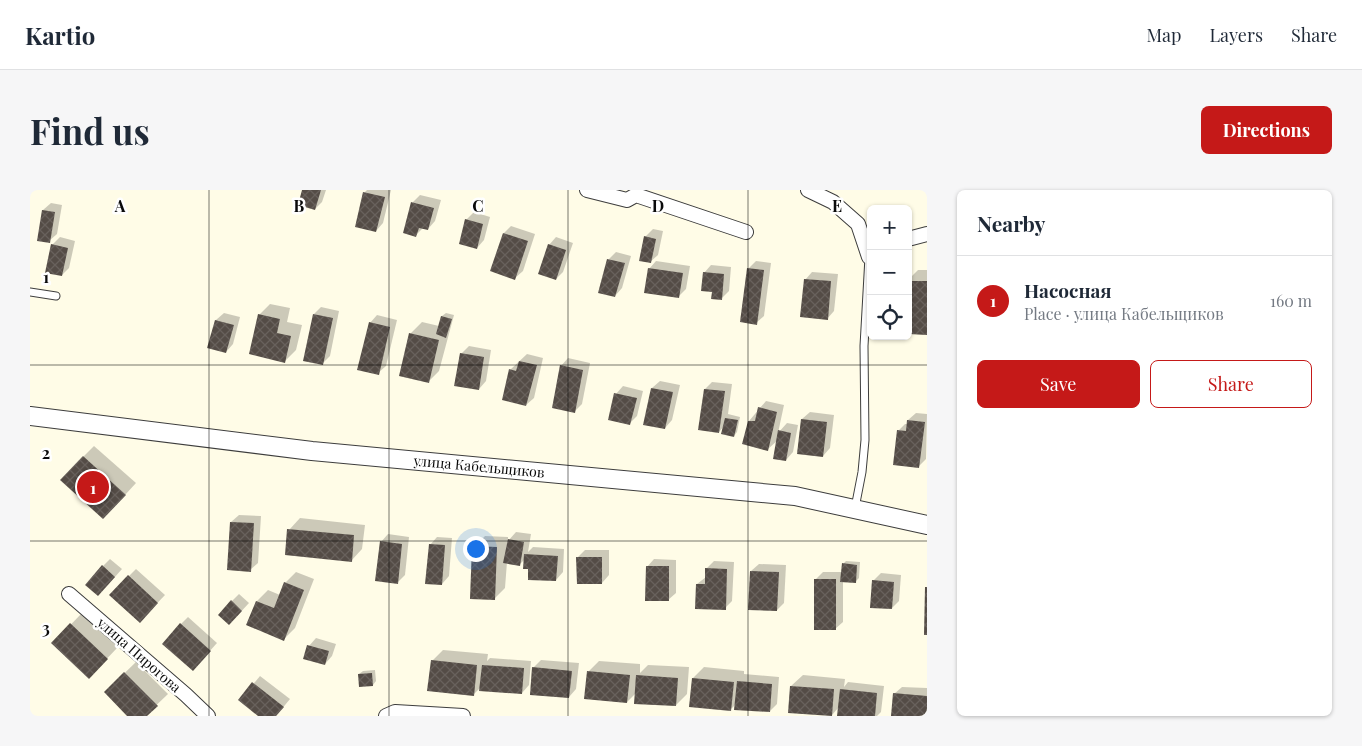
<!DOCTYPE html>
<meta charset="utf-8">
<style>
:root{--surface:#fff;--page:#f6f6f7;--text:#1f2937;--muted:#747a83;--line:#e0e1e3;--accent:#c51918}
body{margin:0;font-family:"Playfair Display",serif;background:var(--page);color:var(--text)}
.controls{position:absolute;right:15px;top:15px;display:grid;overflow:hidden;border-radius:8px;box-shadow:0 1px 4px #0004}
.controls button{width:45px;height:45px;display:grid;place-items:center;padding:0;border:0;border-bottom:1px solid var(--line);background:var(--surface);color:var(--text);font:25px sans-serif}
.you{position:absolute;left:445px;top:358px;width:18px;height:18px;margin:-12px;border:4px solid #fff;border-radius:50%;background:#1a73e8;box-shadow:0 0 0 8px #1a73e833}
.badge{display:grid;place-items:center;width:32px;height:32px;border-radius:50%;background:var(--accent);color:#fff;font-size:16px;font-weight:700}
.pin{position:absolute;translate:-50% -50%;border:2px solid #fff;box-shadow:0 1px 5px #0006}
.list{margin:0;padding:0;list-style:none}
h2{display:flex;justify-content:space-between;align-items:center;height:65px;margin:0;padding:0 20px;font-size:21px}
h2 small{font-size:16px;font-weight:400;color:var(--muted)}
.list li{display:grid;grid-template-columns:32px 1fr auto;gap:15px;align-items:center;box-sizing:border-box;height:90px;padding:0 20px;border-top:1px solid var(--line)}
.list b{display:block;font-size:19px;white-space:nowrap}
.list p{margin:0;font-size:16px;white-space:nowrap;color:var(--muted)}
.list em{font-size:16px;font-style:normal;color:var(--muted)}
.actions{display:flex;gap:10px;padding:15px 20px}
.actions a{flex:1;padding:11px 0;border:1px solid var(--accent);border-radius:8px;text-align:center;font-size:18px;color:var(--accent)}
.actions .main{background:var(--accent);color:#fff}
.icon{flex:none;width:28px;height:28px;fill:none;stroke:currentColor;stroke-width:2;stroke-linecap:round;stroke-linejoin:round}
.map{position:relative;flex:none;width:897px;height:526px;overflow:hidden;border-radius:8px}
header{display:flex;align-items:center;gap:30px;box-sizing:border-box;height:70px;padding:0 25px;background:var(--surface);border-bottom:1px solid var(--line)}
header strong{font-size:24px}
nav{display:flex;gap:28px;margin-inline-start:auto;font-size:18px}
.intro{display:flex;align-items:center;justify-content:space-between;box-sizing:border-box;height:120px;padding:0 30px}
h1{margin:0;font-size:35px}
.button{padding:12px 22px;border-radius:8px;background:var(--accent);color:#fff;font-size:18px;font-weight:700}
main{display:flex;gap:30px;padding:0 30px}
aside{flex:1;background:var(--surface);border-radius:8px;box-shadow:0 1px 4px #0004}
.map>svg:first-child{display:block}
.shadow{fill:#0003}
.building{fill:url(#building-cross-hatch)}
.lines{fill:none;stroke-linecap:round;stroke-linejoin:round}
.service-casing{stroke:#3d3d3d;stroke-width:9}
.minor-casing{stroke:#3d3d3d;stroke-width:16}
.tertiary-casing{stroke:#3d3d3d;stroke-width:20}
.service{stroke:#fff;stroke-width:7}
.minor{stroke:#fff;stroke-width:14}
.tertiary{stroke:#fff;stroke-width:18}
.grid{fill:none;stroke:#0a0a0a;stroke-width:1;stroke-opacity:0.55}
.labels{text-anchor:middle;stroke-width:5;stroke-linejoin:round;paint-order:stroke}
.street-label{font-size:14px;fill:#0a0a0a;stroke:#fff}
.grid-label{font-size:16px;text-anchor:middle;font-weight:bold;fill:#0a0a0a;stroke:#fff;stroke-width:5;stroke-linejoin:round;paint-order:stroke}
</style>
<header>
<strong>Kartio</strong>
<nav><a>Map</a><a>Layers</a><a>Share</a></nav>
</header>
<div class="intro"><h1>Find us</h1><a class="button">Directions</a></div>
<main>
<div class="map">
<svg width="897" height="526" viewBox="0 0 897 526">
<defs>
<pattern id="building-cross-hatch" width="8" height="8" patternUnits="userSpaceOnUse" patternTransform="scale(1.25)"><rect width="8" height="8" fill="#544c46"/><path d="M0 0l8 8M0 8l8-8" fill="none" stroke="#68615c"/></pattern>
</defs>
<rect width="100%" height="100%" fill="#fffce7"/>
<g class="shadow">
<path d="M274,0h22l-4,12 -7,7z"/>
<path d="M337,0h24l-8,33 -7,8 -11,-39z"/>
<path d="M390,5l21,5 -6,21 -7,8 -4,-2 -8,8 -3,-33z"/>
<path d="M21,13l11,2 -5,29 -8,7 -11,-1 5,-30z"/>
<path d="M444,22l16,5 -6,23 -7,8 -11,-28z"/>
<path d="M481,36l24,8 -12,37 -8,7 -11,-45z"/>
<path d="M623,39l10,2 -5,24 -8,7 -5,-25z"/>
<path d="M30,47l15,4 -6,27 -7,7 -10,-30z"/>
<path d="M526,47l17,6 -10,29 -7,7 -7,-34z"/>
<path d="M586,62l15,4 -9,32 -7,8 -15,-4 9,-33z"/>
<path d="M626,71l34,5 -4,23 -7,7 -30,-27z"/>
<path d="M726,71l15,2 -7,53 -8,7 -7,-55z"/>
<path d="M681,75l20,2 -2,24 -8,8 -8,-8 -9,-18z"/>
<path d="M888,80h9v63h-19v-53z"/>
<path d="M782,82l26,2 -4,37 -7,8 -22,-39z"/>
<path d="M240,114l20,4 -3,14 15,3 -6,25 -11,11 -26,-46z"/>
<path d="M291,117l18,4 -9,45 -8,8 -8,-50z"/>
<path d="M194,123l16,4 -7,27 -7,8 -17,-5 7,-27z"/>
<path d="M416,123l8,2 -15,56 -11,11 -27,-7 10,-42 11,-11 17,4 3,-10z"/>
<path d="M347,125l20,5 -11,46 -8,7 -8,-50z"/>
<path d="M439,156l22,4 -5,31 -7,8 -18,-35z"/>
<path d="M497,164l16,4 -9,40 -8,7 -16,-35z"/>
<path d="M538,168l22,5 -8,41 -7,7 -14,-45z"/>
<path d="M630,191l20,4 -8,35 -7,8 -13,-40z"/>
<path d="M682,192l20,2 -4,30 12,3 -3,15 -3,4 -10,-10 -5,6 -14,-43z"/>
<path d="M593,196l20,5 -6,25 -7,7 -14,-29z"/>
<path d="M736,211l18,4 -6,28 9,-10 11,2 -5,27 -7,8 -8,-20 -10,9 -19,-28z"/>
<path d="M780,222l24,3 -4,33 -7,8 -21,-37z"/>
<path d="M886,223l11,1 -1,45 -7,7 -21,-35 7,-7h3v-4z"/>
<path d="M64,256l42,37 -22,24 -31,-50z"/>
<path d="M209,325l22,1 -3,47 -8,7 -19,-48z"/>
<path d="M270,328l65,7 -3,24 -11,12 -62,-31z"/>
<path d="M486,342l15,2 -3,18 5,-5 31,2 -1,23 -7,8 -26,-12 -5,-9 -6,6 -12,-3 -2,26 -11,11 -20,-52 11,-11 23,1v4z"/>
<path d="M358,344l21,3 -4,38 -8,8 -16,-41z"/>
<path d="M407,347l15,1 -3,38 -7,8 -12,-39z"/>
<path d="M555,360h24v25l-7,8 -25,-25z"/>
<path d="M80,369l12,10 -16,18 -3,-21z"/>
<path d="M624,369l22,1v33l-8,7 -21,-33z"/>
<path d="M684,371l20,1 -2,39 -7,7 -28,-24 9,-7 1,-9z"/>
<path d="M816,371l14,1 -1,16 -4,4 -12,-1v41l-8,7 -20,-49 8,-8h19l1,-8z"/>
<path d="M729,374l27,1 -2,38 -7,7 -26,-39z"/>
<path d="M106,379l29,26 -18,19 -18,-38z"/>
<path d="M266,382l18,7 -19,49 -11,11 -36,-14 9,-24 11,-11 12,5 5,-12z"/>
<path d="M851,383l20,2 -2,26 -7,7 -19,-27z"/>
<path d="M209,404l10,9 -12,13 -5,-15z"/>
<path d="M52,423l36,34 -18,19 -47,-23z"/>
<path d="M158,427l29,26 -17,19 -19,-38z"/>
<path d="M286,448l20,6 -4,12 -7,8 -16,-18z"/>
<path d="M413,460l45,4 -1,7 3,-3 41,3 -2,24 -7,8 -41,-6 -7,7 -42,-33z"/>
<path d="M511,470l38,3 -3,26 -7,8 -36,-29z"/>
<path d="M569,471l41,3v9l8,-8 41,2 -2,27 -11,11 -40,-12 -9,9 -39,-30z"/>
<path d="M106,472l32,32 -23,22 -40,-24z"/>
<path d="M674,477l40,4v3l35,3 -2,27 -7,7 -34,-7 -6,6 -37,-32z"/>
<path d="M345,480l1,11 -3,4 -14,-11 4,-3z"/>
<path d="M773,485l42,4 -1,8 4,-5 36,4 -3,26 -4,4h-34l-4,-9 -7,8 -41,-29z"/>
<path d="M230,486l30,23 -14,17h-16l-20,-16z"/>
<path d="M872,497l25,1v28l-33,-22z"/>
</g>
<g class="building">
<path d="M272,0h19l-6,20 -17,-5z"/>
<path d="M333,2l22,5 -9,35 -21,-5z"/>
<path d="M381,12l23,6 -6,22 -9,-2 -3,9 -13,-4z"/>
<path d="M12,20l13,2 -5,31 -13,-2z"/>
<path d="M435,29l18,5 -6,25 -18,-5z"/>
<path d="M473,43l25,8 -13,39 -25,-9z"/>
<path d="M614,46l12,3 -5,24 -12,-2z"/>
<path d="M21,54l17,4 -6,28 -17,-3z"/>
<path d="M518,54l18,6 -10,30 -18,-6z"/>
<path d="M577,69l18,4 -10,34 -17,-4z"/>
<path d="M618,78l35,5 -4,25 -35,-5z"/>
<path d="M717,78l17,2 -7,55 -17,-3z"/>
<path d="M673,82l21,2 -2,26 -11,-1 1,-7 -11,-1z"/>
<path d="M774,89l27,2 -3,39 -28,-3z"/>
<path d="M878,91h19v54l-19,-1z"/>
<path d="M228,124l22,5 -3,14 14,3 -6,27 -36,-9z"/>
<path d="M283,124l20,4 -10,47 -20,-4z"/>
<path d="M411,126l11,3 -6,19 -10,-4z"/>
<path d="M185,130l19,5 -8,28 -19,-5z"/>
<path d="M339,132l21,5 -11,48 -22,-5z"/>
<path d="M379,143l30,7 -10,43 -30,-7z"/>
<path d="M430,163l24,4 -5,33 -25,-4z"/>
<path d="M489,171l18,4 -11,41 -24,-6 7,-31 7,2z"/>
<path d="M530,175l23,5 -8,43 -23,-5z"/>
<path d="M621,198l22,4 -8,37 -22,-4z"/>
<path d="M674,199l21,2 -6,42 -21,-3z"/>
<path d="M584,203l23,5 -7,27 -22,-5z"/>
<path d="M728,217l19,5 -9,39 -26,-7 6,-23h7z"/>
<path d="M695,228l13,2 -4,17 -13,-3z"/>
<path d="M771,229l26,3 -4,35 -26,-3z"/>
<path d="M877,230l18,2 -6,46 -26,-3 4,-35 9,1z"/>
<path d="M748,240l13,3 -5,28 -13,-2z"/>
<path d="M53,266l43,39 -23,24 -43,-39z"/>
<path d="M200,332l24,1 -3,49 -24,-2z"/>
<path d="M257,339l67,6 -2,27 -67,-7z"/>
<path d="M478,349l16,3 -4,24 -17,-3z"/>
<path d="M350,351l22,3 -4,40 -23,-3z"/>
<path d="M399,354l16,1 -3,40 -17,-1z"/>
<path d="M442,356l25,1 -2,53 -25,-1z"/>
<path d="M494,364l34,2 -2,25 -28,-1v-11h-5z"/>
<path d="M546,367h26v27h-25z"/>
<path d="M812,373l15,2 -1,18 -16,-1z"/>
<path d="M72,375l13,12 -17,19 -13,-11z"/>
<path d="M616,376h23v35h-24z"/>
<path d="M675,378l22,1 -1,41 -31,-1 1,-25h9z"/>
<path d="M720,381l29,1 -2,39 -29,-1z"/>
<path d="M98,385l30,28 -18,20 -31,-28z"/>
<rect x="784" y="389" width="22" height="51"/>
<path d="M842,390l22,2 -2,27 -22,-1z"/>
<path d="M254,392l20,8 -20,51 -38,-16 10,-24 18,7z"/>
<path d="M895,397h2v48h-3z"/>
<path d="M201,410l11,11 -13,14 -11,-10z"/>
<path d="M40,433l38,36 -19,20 -38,-36z"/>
<path d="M150,433l31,28 -18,20 -31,-27z"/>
<path d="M277,455l22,6 -4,14 -22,-6z"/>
<path d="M401,470l46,5 -3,31 -47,-5z"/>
<path d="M452,475l42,3 -2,26 -43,-3z"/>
<path d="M502,477l40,4 -3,27 -39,-3z"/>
<path d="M557,481l43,4 -3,28 -43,-4z"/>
<path d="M94,482l34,34 -11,10h-20l-23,-24z"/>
<path d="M342,483l1,13 -14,1 -1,-13z"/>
<path d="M606,485l42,3 -2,28 -42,-2z"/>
<path d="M662,488l42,4 -3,29 -42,-4z"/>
<path d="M707,491l35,3 -2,28 -36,-2z"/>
<path d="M222,492l32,25 -8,9h-18l-20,-16z"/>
<path d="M760,496l44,3 -2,27 -44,-3z"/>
<path d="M810,499l37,4 -2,23h-38z"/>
<path d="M863,503l34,3v20h-36z"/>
</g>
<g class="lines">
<g class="service-casing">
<g id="service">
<path d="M0,102l26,4"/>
<path d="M825,318l7,-36 3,-32 -1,-94 5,-89"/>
</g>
</g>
<g class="minor-casing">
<g id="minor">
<path d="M557,0l40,10 9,-5 110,37"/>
<path d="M778,0l25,12 25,22 11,33 2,-2"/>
<path d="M878,49l19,-5"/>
<path d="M39,404l117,101 22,21"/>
<path d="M356,526l9,-4 68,4"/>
</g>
</g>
<g class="tertiary-casing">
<g id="tertiary">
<path id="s1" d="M0,226l282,35 483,45 132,29"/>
</g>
</g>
<use href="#service" class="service"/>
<use href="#minor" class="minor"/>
<use href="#tertiary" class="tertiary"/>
</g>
<path class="grid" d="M179,0v526M359,0v526M538,0v526M718,0v526M0,175h897M0,351h897"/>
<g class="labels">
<g class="street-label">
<text dy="5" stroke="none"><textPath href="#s1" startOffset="452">улица Кабельщиков</textPath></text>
<text transform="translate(109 465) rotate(41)" y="5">улица Пирогова</text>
</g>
</g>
<g class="grid-label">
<text x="90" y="22">A</text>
<text x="269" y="22">B</text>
<text x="448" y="22">C</text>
<text x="628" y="22">D</text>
<text x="807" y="22">E</text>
<text x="16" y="93">1</text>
<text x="16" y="269">2</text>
<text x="16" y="444">3</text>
</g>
</svg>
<div class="controls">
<button>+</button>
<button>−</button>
<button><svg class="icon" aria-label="locate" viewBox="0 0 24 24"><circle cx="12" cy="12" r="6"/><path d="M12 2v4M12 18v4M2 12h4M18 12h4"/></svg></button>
</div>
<div class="you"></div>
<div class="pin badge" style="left:63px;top:297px">1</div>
</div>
<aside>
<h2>Nearby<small></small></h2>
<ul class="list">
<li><span class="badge">1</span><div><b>Насосная</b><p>Place · улица Кабельщиков</p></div><em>160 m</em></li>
</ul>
<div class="actions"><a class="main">Save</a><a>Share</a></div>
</aside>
</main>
